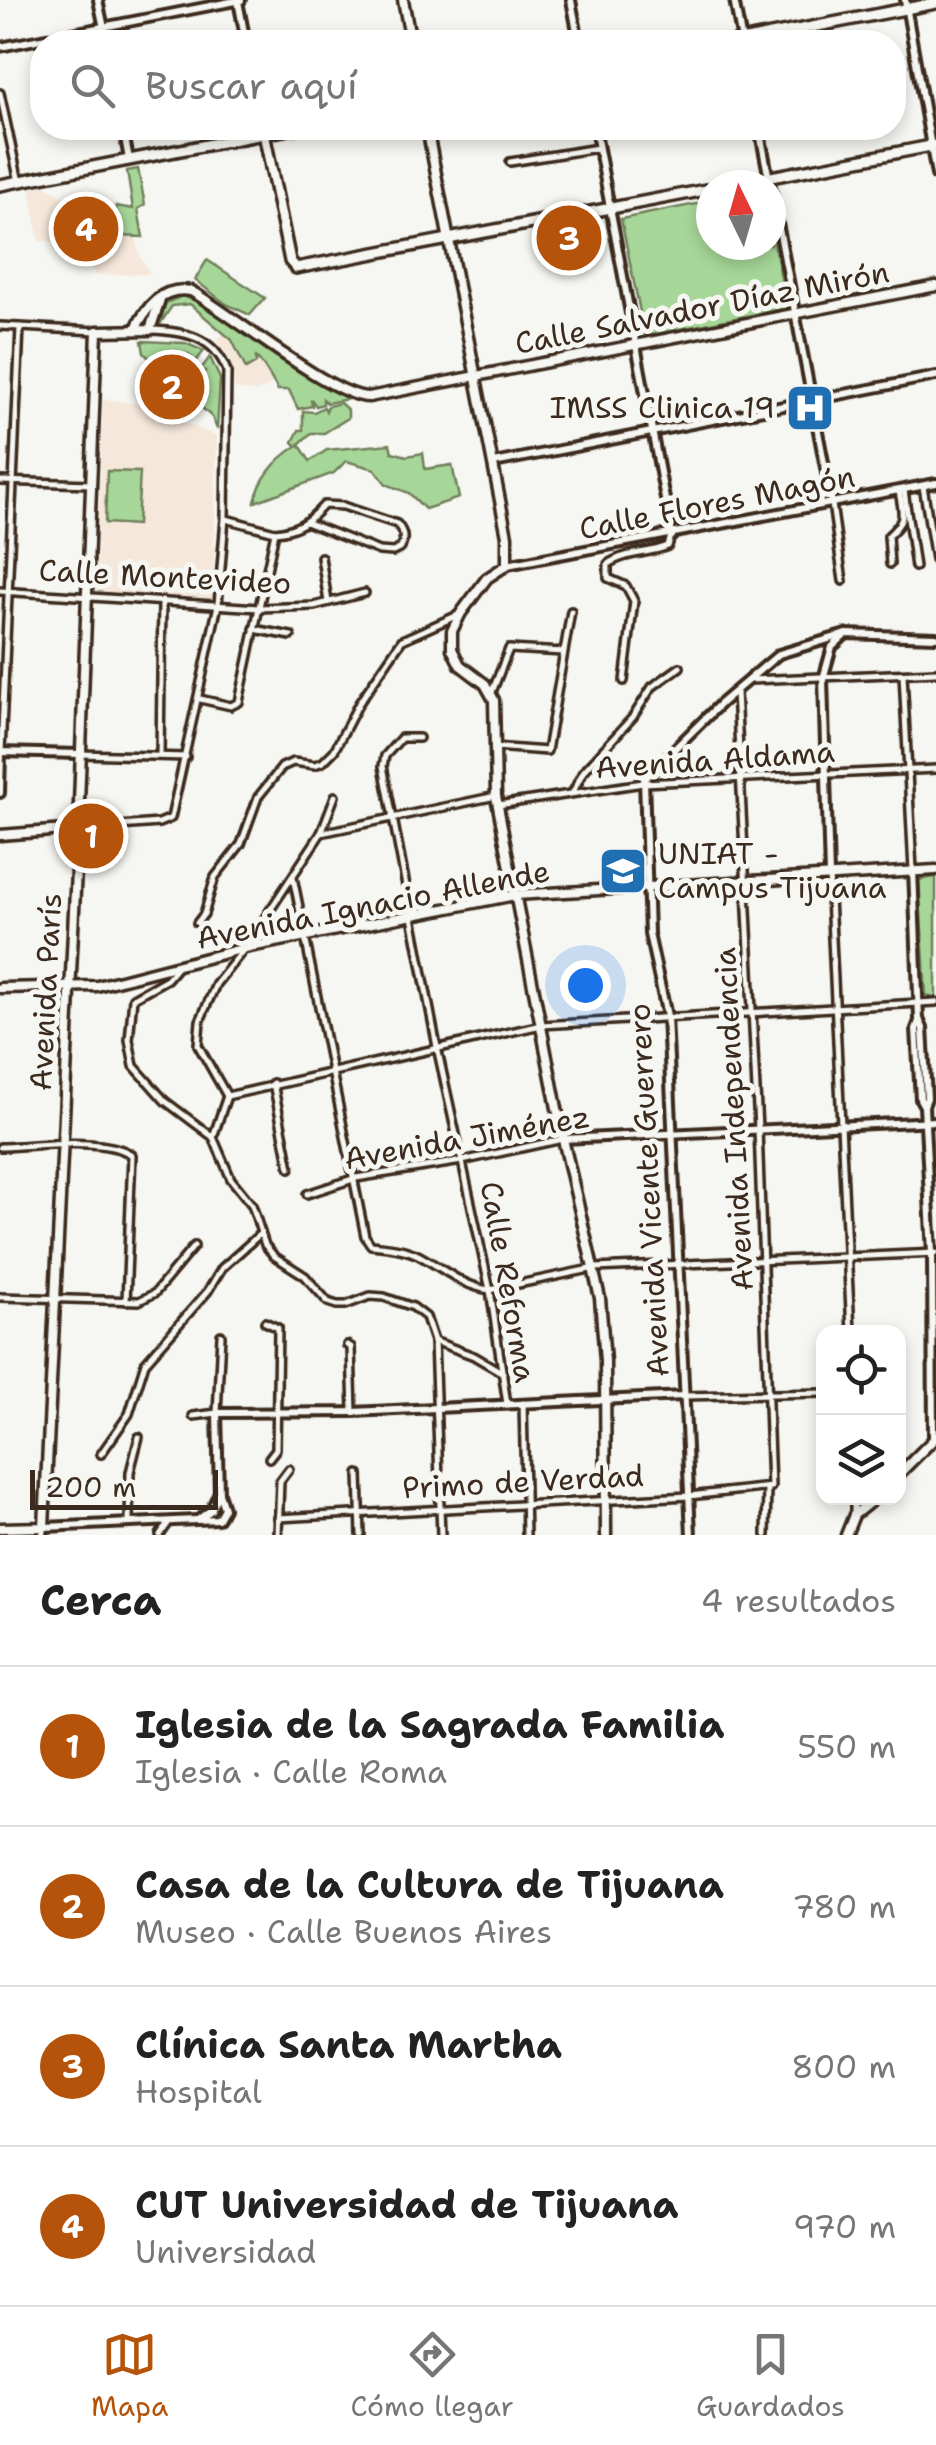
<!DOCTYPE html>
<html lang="es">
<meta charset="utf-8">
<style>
:root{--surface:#fff;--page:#f2f2f2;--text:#222;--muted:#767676;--line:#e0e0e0;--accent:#b45309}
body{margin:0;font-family:"Shantell Sans",sans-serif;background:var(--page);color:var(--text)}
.controls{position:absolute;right:30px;bottom:30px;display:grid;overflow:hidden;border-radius:20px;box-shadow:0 5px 15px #0003}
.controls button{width:90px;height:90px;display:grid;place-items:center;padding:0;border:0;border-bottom:2px solid var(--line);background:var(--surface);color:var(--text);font:50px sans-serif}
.compass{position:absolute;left:696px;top:170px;width:90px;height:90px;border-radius:50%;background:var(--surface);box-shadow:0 5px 15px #0003;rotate:355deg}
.scale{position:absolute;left:30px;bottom:25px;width:188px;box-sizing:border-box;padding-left:10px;border:5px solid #3b2a1e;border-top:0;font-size:28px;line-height:35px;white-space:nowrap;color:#3b2a1e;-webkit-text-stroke:8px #f6f6f2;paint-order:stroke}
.you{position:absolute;left:585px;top:985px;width:35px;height:35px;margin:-25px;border:8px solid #fff;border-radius:50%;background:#1a73e8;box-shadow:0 0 0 15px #1a73e833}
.badge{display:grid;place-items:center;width:65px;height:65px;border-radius:50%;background:var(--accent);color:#fff;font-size:32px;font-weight:700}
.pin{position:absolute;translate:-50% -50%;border:5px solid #fff;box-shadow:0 2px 10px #0006}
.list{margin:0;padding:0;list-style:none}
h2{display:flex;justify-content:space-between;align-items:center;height:130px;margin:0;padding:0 40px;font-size:42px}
h2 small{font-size:32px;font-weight:400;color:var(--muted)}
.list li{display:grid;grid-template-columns:65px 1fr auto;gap:30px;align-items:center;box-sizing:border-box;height:160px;padding:0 40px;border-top:2px solid var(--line)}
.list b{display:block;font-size:38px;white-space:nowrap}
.list p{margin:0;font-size:32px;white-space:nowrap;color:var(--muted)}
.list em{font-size:32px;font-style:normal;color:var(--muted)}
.icon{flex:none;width:55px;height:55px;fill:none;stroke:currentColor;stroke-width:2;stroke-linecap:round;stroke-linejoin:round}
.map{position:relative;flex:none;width:936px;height:1535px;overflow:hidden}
.search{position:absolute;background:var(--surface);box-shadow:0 5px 15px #0003;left:30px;right:30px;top:30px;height:110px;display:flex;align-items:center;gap:25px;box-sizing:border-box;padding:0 35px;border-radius:40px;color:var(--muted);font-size:38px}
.sheet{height:770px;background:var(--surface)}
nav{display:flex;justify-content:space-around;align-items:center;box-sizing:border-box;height:140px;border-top:2px solid var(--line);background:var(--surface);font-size:28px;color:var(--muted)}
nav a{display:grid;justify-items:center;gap:5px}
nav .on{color:var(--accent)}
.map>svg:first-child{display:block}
.built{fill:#f5e8da}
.green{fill:#a7d798;stroke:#71805b;stroke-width:2.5}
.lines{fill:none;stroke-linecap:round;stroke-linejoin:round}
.minor-casing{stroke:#3b2a1e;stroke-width:12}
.tertiary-casing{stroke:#3b2a1e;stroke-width:14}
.secondary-casing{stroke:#3b2a1e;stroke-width:15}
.primary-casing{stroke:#3b2a1e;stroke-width:16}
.minor{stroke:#f6f6f2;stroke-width:5}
.tertiary{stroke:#f6f6f2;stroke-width:6}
.secondary{stroke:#f6f6f2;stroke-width:8}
.primary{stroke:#f6f6f2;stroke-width:9}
.labels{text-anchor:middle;stroke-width:10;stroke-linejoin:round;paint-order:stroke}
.street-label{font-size:30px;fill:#3b2a1e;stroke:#f6f6f2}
.poi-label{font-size:30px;fill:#3b2a1e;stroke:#f6f6f2;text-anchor:end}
</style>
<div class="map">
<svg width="936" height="1535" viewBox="0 0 936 1535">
<rect width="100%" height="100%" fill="#f6f6f2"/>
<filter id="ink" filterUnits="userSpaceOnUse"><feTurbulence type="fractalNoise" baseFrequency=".01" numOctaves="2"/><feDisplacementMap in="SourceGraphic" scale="20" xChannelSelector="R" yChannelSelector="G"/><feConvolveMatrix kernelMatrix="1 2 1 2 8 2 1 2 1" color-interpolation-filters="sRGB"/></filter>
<g filter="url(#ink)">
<g class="built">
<path d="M45,185l39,26 23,-7 26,5 6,46 11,19 -56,1 -1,-5 -27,-16v-12l-27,-1 -9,-53z"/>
<path d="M224,333l36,27 12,24 -15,8 -22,-3 -4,-28 -15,-21z"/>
<path d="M103,399l34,5 80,32 -4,163 -117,-8z"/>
</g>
<g class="green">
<path d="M138,169l7,36 -7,4 5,28 -25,-1 -2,-30 17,3 -6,-38z"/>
<path d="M711,201v44h60v-17l16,80 -142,28 -24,-117z"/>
<path d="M207,260l58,38 -15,17 -24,-11 -31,-24z"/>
<path d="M182,296l22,8 46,33 98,62 -21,4 -4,-4v5l-7,2 -5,-7 1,7 -14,3 -9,-19h-11c-5,-8 -14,-26 -22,-33v6l-10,6 -14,-29 -42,-36 -18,2 -12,18 6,-21z"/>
<path d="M142,341l43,2 19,8 -8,10 -8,-7 -4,5 7,8 -9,11 -22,-20 -6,5 -10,-10z"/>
<path d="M210,357l10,22 -3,50 -5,-12 -12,-11 5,-7 -17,-15 11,-13 4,4 2,-4 -4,-2z"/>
<path d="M340,403l8,7v8l-24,15h-13l-12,11 11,17 17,-11 63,-6 2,8 15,4 16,-3 2,16 27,-4 7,33 -34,11 -16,-16 -23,-9 -11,-15 -29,-8 -12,12 -79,29c5,-24 20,-42 42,-56l-4,-4 6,-12h4v-19l11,1 10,-5 2,4 2,-5z"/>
<path d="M107,471l33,1 -3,53 -32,-2z"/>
<path d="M936,877v121l-10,-3 -7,-115z"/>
</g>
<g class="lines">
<g class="minor-casing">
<g id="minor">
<path d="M0,93l19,89"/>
<path d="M510,162l88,-14"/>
<path d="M0,326l97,5"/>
<path d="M0,481l91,3"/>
<path d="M923,486l12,73"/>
<path d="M904,490l11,77"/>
<path d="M832,504l11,77"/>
<path d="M226,519l49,13c23,-2 34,-11 49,-27l19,1 54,18c7,8 8,15 4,24l-8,4 -14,-1 -71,-28"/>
<path d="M321,557l7,45"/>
<path d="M890,564l-2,-28c19,-17 15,-21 11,-45"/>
<path d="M0,591l259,17 55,-2 51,-13"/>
<path d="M254,629l37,7"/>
<path d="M903,674l10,196"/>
<path d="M749,680l187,-8"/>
<path d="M624,681l10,-80 -8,-15 -18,-8v-14c17,-12 41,-10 60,-18l3,-10"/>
<path d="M492,692l17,-43 55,3"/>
<path d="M200,699l31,7 8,-4 36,-170"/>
<path d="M419,738h-18l-16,18 -2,10 54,281 53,243 17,114"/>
<path d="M495,747l52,4 24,-140"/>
<path d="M1,753l19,-426"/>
<path d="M80,754l106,3"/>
<path d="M160,756l2,-155"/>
<path d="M573,792l10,-20 50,-55 19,-30 28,-20"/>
<path d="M498,805l145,-22 293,-14"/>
<path d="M79,829l80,-6 12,-5 47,-213 7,-87 2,-147c-13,-35 -43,-40 -77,-41"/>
<path d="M321,833l175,-37"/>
<path d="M829,876l22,456"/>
<path d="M293,877l72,359 6,9c16,2 33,3 47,10 25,13 43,31 72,35l105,-22 341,-15"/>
<path d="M197,923l7,-9 11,-37 26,-33 17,-47 24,-30 11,-5 22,3 8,-3 11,-11 25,-48 43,-63 56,-25"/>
<path d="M178,966l-11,13 -34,19 -4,42 5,26 31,35 48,36 18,42 21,26 13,40 9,11 31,20 23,26 9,3h9l24,-9 14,1 29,10 13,10 8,24 7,194"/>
<path d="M273,1083l17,85"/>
<path d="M227,1096l314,-71 395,-23"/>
<path d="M227,1096l-29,-51 2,-24 16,-37 29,-36 76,-115 14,-37"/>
<path d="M213,1137l14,-41"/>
<path d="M0,1147c33,-1 105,-11 132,8l-6,146"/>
<path d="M307,1194l49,-16 106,-17 101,-22"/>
<path d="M0,1297l139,4 16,-8 39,-47"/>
<path d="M265,1322l13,6 -2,121 -7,9"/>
<path d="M434,1341l40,15 29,17"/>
<path d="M347,1345l4,2 2,65"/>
<path d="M684,1396l140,-3"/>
<path d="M523,1403l3,132"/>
<path d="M193,1416l24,-3 4,-78"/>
<path d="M101,1454l28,-40 16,-51 63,-72 14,-23 39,-35"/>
<path d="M359,1474l2,61"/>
<path d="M854,1512v-14"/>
<path d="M278,1518l411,-22 82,-9 -13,-358 -22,-438"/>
<path d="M129,1521l1,-49 9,-35"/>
<path d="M160,1535l9,-13"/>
<path d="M278,1535l2,-54 9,-12"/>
<path d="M766,1535l1,-47"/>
</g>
</g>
<g class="tertiary-casing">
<g id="tertiary">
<path d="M98,0l9,42"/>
<path d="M571,0l8,42"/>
<path d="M734,0l8,41"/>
<path d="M905,0l31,175"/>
<path d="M238,1l8,41"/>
<path d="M0,47l241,-47"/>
<path d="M123,128l6,31"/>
<path d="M595,128l77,408"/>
<path d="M759,128l10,51"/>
<path d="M771,187l61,317"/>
<path d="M494,463l442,-87"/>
<path d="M507,565l429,-82"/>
<path d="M0,752l80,2"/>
<path d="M0,793l1,-40"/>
<path d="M913,870l6,149 4,9 4,70 -3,8 8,147 1,186"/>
<path d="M829,875l-6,-196 9,-32 13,-12"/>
<path d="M919,1021l-3,8 4,70 4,7"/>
<path d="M563,1139l373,-18"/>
<path d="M199,1519l12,-9 7,-16"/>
<path d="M43,1535l1,-8 174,-8 6,-11 -5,-15 -2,-80 136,-1 331,-16"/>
<path d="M691,1535l-24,-519 -18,-82 -5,-155 77,-76 58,-49 67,-20 90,3"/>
</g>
</g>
<g class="secondary-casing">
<g id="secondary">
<path d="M403,0l8,42"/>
<path d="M427,128l80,408v29l-20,13 -26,35 -9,18v18l8,16 25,19 9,16 2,96 67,343 37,159 5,63 1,174"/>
<path d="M135,330c11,-23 27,-44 56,-39 39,22 141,106 178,106l567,-111"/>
<path d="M0,835l78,-6"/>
<path d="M0,988l97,-2 148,-38 270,-53 421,-25"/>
<path d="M898,1475l38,-38"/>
<path d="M0,1528l44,-1 34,-698 19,-498 53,-1 11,-34"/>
<path d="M846,1535l8,-20 21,-17"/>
</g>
</g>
<g class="primary-casing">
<g id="primary">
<path d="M735,42l201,-39"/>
<path d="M264,133l26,128 6,7 415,-79"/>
<path d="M0,185l294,-57"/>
<path d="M730,185l206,-40"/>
</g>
</g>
<use href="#minor" class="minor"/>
<use href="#tertiary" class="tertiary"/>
<use href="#secondary" class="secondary"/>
<use href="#primary" class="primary"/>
</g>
</g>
<defs>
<g id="hospital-square" transform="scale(2.5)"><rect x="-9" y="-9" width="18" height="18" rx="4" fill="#1f6fb2" stroke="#f6f6f2"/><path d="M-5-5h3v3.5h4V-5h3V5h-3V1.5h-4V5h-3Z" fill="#fff"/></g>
<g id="university-square" transform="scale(2.5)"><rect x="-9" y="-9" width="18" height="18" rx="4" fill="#1f6fb2" stroke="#f6f6f2"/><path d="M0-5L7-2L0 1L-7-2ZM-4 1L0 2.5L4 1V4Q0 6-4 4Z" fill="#fff"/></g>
</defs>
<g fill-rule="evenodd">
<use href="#hospital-square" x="810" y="408"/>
<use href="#university-square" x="623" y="871"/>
</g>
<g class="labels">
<g class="street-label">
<text transform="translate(702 308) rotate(-11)" y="10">Calle Salvador Díaz Mirón</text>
<text transform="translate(717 503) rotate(-11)" y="10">Calle Flores Magón</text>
<text transform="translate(165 577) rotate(3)" y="10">Calle Montevideo</text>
<text transform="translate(715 760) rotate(-4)" y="10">Avenida Aldama</text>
<text transform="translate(373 905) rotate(-11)" y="10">Avenida Ignacio Allende</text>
<text transform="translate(46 992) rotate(-87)" y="10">Avenida París</text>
<text transform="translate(734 1119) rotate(-93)" y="10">Avenida Independencia</text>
<text transform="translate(467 1138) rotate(-10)" y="10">Avenida Jiménez</text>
<text transform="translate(649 1190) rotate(-93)" y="10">Avenida Vicente Guerrero</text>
<text transform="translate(508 1282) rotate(80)" y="10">Calle Reforma</text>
<text transform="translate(523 1482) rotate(-3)" y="10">Primo de Verdad</text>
</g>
<g class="poi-label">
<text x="775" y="418">IMSS Clinica 19</text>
<text x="658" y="864" text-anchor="start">UNIAT -<tspan x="658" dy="34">Campus Tijuana</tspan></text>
</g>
</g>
</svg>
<div class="controls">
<button><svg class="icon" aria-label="locate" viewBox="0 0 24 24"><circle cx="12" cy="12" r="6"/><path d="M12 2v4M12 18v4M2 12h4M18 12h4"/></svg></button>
<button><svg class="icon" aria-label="layers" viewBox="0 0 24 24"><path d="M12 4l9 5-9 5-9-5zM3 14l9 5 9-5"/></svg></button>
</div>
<svg class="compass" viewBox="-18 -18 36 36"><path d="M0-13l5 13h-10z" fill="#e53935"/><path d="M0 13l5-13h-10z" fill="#767676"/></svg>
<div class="scale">200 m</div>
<div class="you"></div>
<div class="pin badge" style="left:91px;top:836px">1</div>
<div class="pin badge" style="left:172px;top:387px">2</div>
<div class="pin badge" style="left:569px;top:238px">3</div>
<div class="pin badge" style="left:86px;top:229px">4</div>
<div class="search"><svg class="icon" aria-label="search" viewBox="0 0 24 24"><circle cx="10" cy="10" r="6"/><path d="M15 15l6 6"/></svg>Buscar aquí</div>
</div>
<section class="sheet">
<h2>Cerca<small>4 resultados</small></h2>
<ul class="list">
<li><span class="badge">1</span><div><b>Iglesia de la Sagrada Familia</b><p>Iglesia · Calle Roma</p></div><em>550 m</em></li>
<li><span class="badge">2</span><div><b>Casa de la Cultura de Tijuana</b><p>Museo · Calle Buenos Aires</p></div><em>780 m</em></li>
<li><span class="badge">3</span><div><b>Clínica Santa Martha</b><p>Hospital</p></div><em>800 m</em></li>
<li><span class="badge">4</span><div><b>CUT Universidad de Tijuana</b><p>Universidad</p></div><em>970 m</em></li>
</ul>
</section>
<nav>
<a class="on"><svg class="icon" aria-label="map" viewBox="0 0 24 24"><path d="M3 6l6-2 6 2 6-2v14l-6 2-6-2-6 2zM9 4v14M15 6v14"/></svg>Mapa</a>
<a><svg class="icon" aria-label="directions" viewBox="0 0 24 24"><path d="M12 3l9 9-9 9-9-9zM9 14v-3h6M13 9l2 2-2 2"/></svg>Cómo llegar</a>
<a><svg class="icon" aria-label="saved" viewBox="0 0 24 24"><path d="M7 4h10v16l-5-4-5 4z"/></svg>Guardados</a>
</nav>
